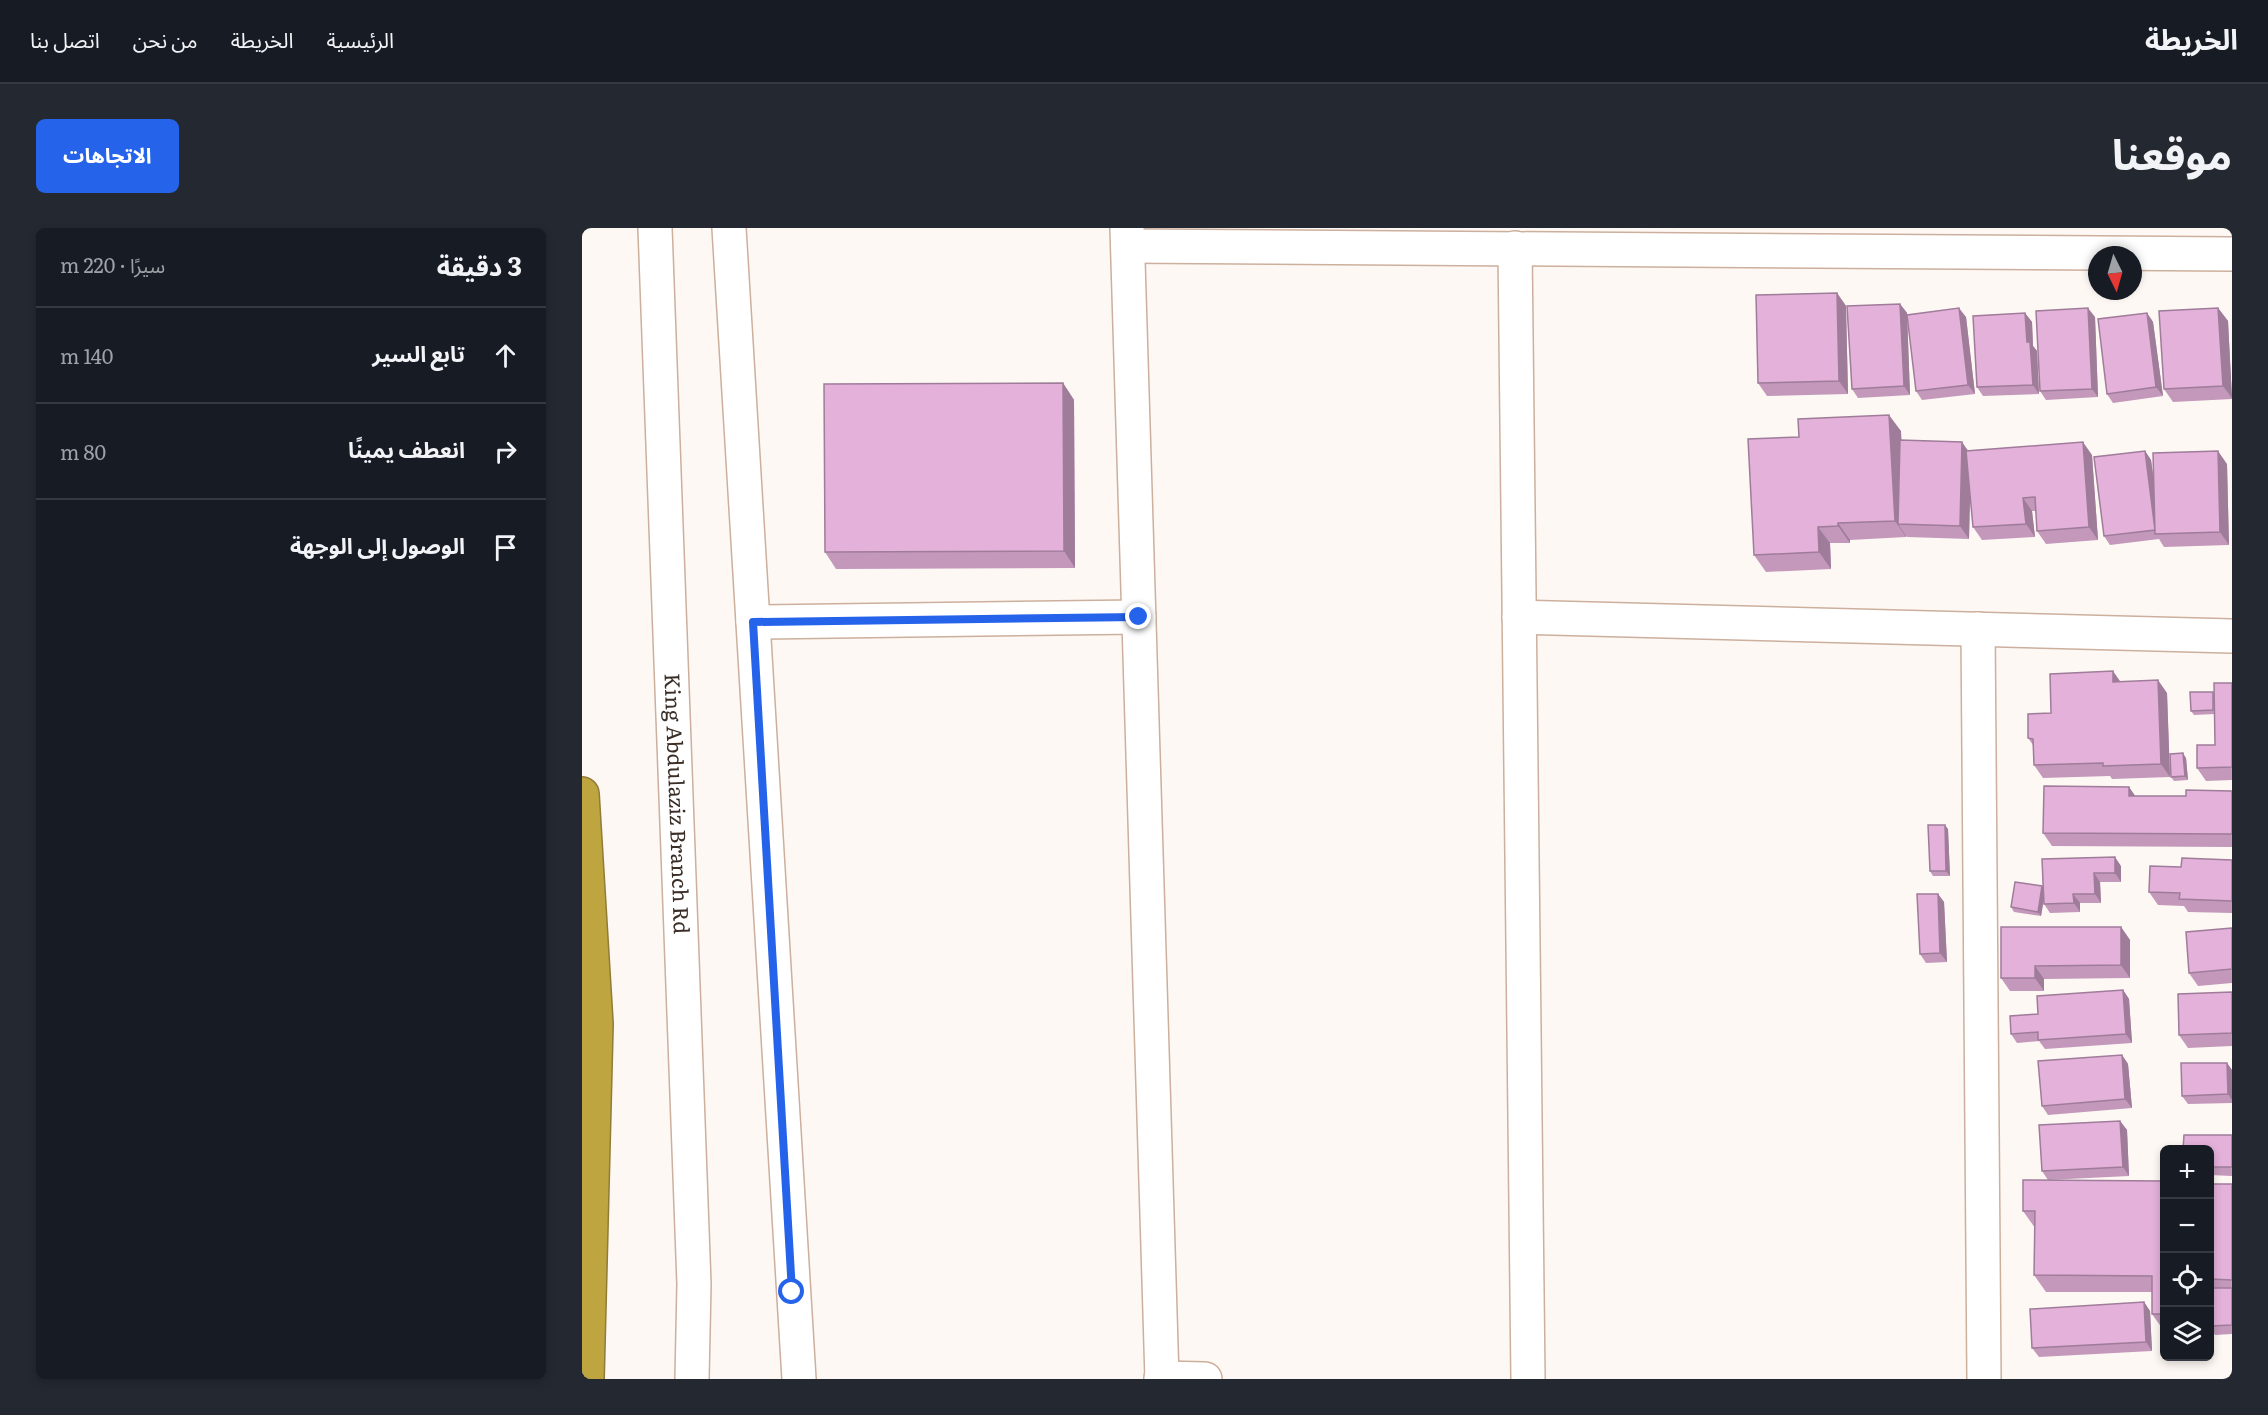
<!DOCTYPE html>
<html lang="ar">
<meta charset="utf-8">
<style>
:root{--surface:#171b24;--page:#242831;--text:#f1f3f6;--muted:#9ea1a6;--line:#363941;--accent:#2563eb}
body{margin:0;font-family:Literata,"Noto Sans Arabic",serif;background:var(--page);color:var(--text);direction:rtl}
.controls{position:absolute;right:18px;bottom:18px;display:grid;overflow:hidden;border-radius:9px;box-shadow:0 3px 9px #0003}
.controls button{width:54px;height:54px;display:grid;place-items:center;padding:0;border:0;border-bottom:2px solid var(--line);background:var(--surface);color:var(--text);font:30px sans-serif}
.compass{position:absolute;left:1506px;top:18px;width:54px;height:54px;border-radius:50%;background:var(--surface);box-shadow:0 3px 9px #0003;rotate:175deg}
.stop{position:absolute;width:18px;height:18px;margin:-14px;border:4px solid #2563eb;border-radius:50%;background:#fff}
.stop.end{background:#2563eb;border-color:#fff;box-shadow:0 2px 6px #0008}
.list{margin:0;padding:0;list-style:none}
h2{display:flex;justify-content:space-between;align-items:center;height:78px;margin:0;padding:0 24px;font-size:26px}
h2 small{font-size:20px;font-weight:400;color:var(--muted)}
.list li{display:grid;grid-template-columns:39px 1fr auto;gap:18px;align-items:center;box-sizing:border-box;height:96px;padding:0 24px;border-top:2px solid var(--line)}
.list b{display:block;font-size:22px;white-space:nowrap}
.list em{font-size:20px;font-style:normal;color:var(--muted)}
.icon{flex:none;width:33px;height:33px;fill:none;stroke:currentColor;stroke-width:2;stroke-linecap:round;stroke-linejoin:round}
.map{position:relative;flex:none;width:1650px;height:1151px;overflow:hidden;direction:ltr;border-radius:9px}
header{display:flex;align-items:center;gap:36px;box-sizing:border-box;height:84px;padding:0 30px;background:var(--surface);border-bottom:2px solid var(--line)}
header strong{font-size:28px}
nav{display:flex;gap:33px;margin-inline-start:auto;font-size:21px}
.intro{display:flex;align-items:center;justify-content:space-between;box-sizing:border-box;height:144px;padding:0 36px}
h1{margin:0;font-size:42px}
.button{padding:15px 27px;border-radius:9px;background:var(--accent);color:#fff;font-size:21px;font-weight:700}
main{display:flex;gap:36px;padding:0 36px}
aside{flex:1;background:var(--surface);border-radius:9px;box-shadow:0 3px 9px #0003}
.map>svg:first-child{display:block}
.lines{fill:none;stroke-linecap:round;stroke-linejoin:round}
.street-casing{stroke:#ccaf9d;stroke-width:36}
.secondary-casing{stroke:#ccaf9d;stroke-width:36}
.highway-casing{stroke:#907b37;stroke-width:36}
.street{stroke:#fff;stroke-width:33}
.secondary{stroke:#fff;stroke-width:33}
.highway{stroke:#bfa540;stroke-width:33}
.wall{fill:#c398bb}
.shaded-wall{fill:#9f7c99}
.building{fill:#e3b1da;stroke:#9f7c99;stroke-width:1.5}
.route{stroke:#2563eb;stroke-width:8}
.labels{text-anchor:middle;stroke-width:4.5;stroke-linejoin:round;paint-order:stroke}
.street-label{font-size:21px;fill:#3a2e27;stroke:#fef8f4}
</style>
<header>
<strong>الخريطة</strong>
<nav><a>الرئيسية</a><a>الخريطة</a><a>من نحن</a><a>اتصل بنا</a></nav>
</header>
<div class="intro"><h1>موقعنا</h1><a class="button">الاتجاهات</a></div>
<main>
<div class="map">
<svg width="1650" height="1151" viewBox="0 0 1650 1151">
<rect width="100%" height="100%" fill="#fef8f4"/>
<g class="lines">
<g class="street-casing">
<g id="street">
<path d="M147,0l70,1151"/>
<path d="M545,0l35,1151"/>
<path d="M546,18l1104,8"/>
<path d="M933,20l13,1131"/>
<path d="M937,389l713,19"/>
<path d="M171,394l386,-5"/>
<path d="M1396,401l6,750"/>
<path d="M579,1150l44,1"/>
</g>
</g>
<g class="secondary-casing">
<g id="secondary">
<path id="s1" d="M73,0l39,1056 -2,95"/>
</g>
</g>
<g class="highway-casing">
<path id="highway" d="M0,566l14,230 -9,355"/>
</g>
<use href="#street" class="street"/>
<use href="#secondary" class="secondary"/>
<use href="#highway" class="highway"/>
</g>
<g class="wall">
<path d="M1255,65l9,13 2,88 -81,2 -9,-13z"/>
<path d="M1318,76l7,9 3,82 -52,3 -6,-9z"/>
<path d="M1636,80l10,13 4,78 -59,3 -9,-13z"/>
<path d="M1443,85l7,9 1,24 4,5 2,43 -56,2 -6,-9z"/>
<path d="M1565,85l6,9 10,74 -50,7 -6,-9z"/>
<path d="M1384,89l9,77 -53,6 -6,-9z"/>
<path d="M1513,89l3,80 -52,3 -6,-9z"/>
<path d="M481,155l11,17 1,168 -239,1 -11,-17z"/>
<path d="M1319,203v9l67,10 124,5 6,85 -52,4 -9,-13 -1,-20h-4l3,26 -53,3 -9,-13 -3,-28 -1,40 -62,-2 -1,-1v1l-56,3v3h-20l1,26 -65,3 -12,-17 45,-118z"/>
<path d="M1563,223l6,9 3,19 73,-15 2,81 -65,2 -5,-8 -49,6 -6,-9z"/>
<path d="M1538,454l47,11 3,84 -58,2 -2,-3 -67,2 -9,-13 -1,-20 -5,-7 23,-25z"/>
<path d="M1650,455v97l-26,1 -9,-13 18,-23v-31l-21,1 -3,-4 23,-17z"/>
<path d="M1604,530l2,22 -14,1 -3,-4z"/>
<path d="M1547,559l6,9h51l46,-5v56l-180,-1 -9,-13z"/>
<path d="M1366,601l2,47h-17l-3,-5z"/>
<path d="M1460,631l79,7v16h-21l1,21h-21v9l-30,1 -6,-9v-4l-3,16 -27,-4 -3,-5 31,-21 1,2z"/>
<path d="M1650,632v53l-44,-1 -4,-6 -26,-1 -9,-13 32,-25z"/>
<path d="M1356,666l6,8 3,60 -21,1 -6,-9z"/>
<path d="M1539,699l9,13v38l-86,1v12h-34l-9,-13z"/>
<path d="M1650,700v55l-34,3 -9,-13z"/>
<path d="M1541,762l6,9 3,44 -87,6 -6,-8 -22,2 -6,-9 27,-20z"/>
<path d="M1650,764v54l-44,2 -9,-13z"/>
<path d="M1540,827l6,9 4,44 -84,7 -6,-9z"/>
<path d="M1645,835l5,7v33l-44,1 -6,-8z"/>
<path d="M1538,893l7,9 2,46 -81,4 -6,-9z"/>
<path d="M1650,907v41l-22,-1v-26z"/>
<path d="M1582,953v150l-12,-17v-22h-106l-12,-17 1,-47 -12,-17z"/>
<path d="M1628,956h22v150l-17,1 -5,-8z"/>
<path d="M1562,1074l6,9 2,40 -113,6 -7,-9z"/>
</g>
<g class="shaded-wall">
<path d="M1255,65l9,13 2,88 -9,-13z"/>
<path d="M1318,76l7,9 3,82 -6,-9z"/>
<path d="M1377,80l7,9 9,77 -7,-9z"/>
<path d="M1506,80l7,9 3,80 -6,-8z"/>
<path d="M1636,80l10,13 4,77 -9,-12z"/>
<path d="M1443,85l7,9 1,24 4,5 2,43 -6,-9 -6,-43z"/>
<path d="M1565,85l6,9 10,74 -7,-9z"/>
<path d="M481,155l11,17 1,168 -11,-17z"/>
<path d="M1307,187l12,16 5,93h-8l8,12v1l-11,-16z"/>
<path d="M1380,214l9,13 -2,84 -9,-13z"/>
<path d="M1501,214l9,13 6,85 -9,-13z"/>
<path d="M1563,223l6,9 9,74 -5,-4z"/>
<path d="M1636,223l9,13 2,81 -9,-13z"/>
<path d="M1441,270l9,13 3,26 -9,-13z"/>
<path d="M1256,295l12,17v3l-12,-17z"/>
<path d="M1236,299l12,16 1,26 -12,-17z"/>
<path d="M1531,443l9,13 -9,-2z"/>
<path d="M1576,452l9,13 3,84 -9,-13z"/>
<path d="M1601,525l3,5 2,22 -3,-4z"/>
<path d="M1547,559l9,13 -9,-4z"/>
<path d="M1363,597l3,4 2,47 -4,-5z"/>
<path d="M1533,629l6,9v16l-6,-9z"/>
<path d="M1512,645l6,9 1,21 -6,-9z"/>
<path d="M1460,658l3,4 -4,26 -3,-4z"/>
<path d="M1356,666l6,8 3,60 -7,-9z"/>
<path d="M1491,666l7,9v9l-6,-9z"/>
<path d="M1539,699l9,13v38l-9,-13z"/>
<path d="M1453,738l9,13v12l-9,-13z"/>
<path d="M1541,762l6,9 3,44 -6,-9z"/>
<path d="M1540,827l6,9 4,44 -7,-9z"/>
<path d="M1645,835l5,7v30l-4,-6z"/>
<path d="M1538,893l7,9 2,46 -6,-9z"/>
<path d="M1562,1074l6,9 2,40 -6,-9z"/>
</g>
<g class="building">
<path d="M1255,65l2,88 -81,2 -2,-88z"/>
<path d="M1318,76l4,82 -52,3 -5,-83z"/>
<path d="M1377,80l9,77 -52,6 -9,-76z"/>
<path d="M1506,80l4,81 -52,2 -4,-80z"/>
<path d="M1636,80l5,78 -59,3 -5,-78z"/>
<path d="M1443,85l2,29h3l3,43 -56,2 -4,-71z"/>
<path d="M1565,85l9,74 -49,7 -9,-75z"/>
<path d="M481,155l1,168 -239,1 -1,-168z"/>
<path d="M1307,187l6,106 -57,2v3l-20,1 1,25 -65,3 -6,-116 51,-2 -1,-18z"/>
<path d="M1318,212l62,2 -2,84 -62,-2z"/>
<path d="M1501,214l6,85 -52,4 -2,-34 -12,1 3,26 -53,3 -7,-76z"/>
<path d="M1563,223l10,79 -51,6 -10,-79z"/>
<path d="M1636,223l2,81 -65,2 -2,-81z"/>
<path d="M1531,443v11l45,-2 3,84 -58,2v-3l-69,2 -1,-26 -5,-1v-24l23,-1 -1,-39z"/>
<path d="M1632,455h18v84l-35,1v-23h18z"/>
<path d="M1608,464h23v18l-22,1z"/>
<path d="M1601,525l2,23 -14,1 -1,-23z"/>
<path d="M1462,558l85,1v9h57v-6l46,1v43l-189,-1z"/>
<path d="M1346,597h17l1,46h-16z"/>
<path d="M1533,629v16h-21l1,21h-22l1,9 -30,1 -2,-45z"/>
<path d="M1600,630l50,2v41l-53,-2 1,-6 -31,-1 1,-26 31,1z"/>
<path d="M1433,654l27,4 -4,26 -27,-5z"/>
<path d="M1335,666h21l2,59 -20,1z"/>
<path d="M1419,699h120v38l-86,1v12h-34z"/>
<path d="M1650,700v41l-43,4 -3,-41z"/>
<path d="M1541,762l3,44 -88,6v-8l-27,2 -1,-18 28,-2 -1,-18z"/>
<path d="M1650,764v41l-53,2 -1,-41z"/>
<path d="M1540,827l3,44 -83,7 -4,-45z"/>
<path d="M1599,835h46l1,31 -46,2z"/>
<path d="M1538,893l3,46 -81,4 -3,-46z"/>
<path d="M1602,907h48v32h-22v-18h-27z"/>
<path d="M1441,952l141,1v133h-12v-38l-118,-1 1,-64h-12z"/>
<path d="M1628,956h22v96l-22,-1z"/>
<path d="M1628,1060h22v37l-22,1z"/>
<path d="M1562,1074l2,40 -114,6 -2,-39z"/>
</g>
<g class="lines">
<path class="route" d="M210,1064l-39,-670 386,-5"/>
</g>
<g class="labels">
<g class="street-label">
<text dy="7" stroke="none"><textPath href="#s1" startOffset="576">King Abdulaziz Branch Rd</textPath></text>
</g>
</g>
</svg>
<div class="controls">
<button>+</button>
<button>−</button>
<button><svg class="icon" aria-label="locate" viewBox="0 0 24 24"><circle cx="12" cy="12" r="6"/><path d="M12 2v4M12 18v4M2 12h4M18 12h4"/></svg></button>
<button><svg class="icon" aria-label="layers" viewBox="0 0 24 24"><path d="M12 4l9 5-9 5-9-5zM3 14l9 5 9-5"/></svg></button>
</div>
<svg class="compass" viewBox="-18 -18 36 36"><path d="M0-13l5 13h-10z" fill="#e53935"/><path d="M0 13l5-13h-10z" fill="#9ea1a6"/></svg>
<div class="stop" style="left:210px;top:1064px"></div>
<div class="stop end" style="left:557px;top:389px"></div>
</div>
<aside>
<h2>3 دقيقة<small>سيرًا · 220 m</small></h2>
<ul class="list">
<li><svg class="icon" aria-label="ahead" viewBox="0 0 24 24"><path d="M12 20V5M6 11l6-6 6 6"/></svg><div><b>تابع السير</b></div><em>140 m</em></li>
<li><svg class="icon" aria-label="right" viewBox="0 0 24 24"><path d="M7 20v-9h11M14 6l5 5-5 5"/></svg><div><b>انعطف يمينًا</b></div><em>80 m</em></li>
<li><svg class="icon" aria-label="arrive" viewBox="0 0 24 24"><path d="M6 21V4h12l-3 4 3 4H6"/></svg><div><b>الوصول إلى الوجهة</b></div></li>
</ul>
</aside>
</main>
